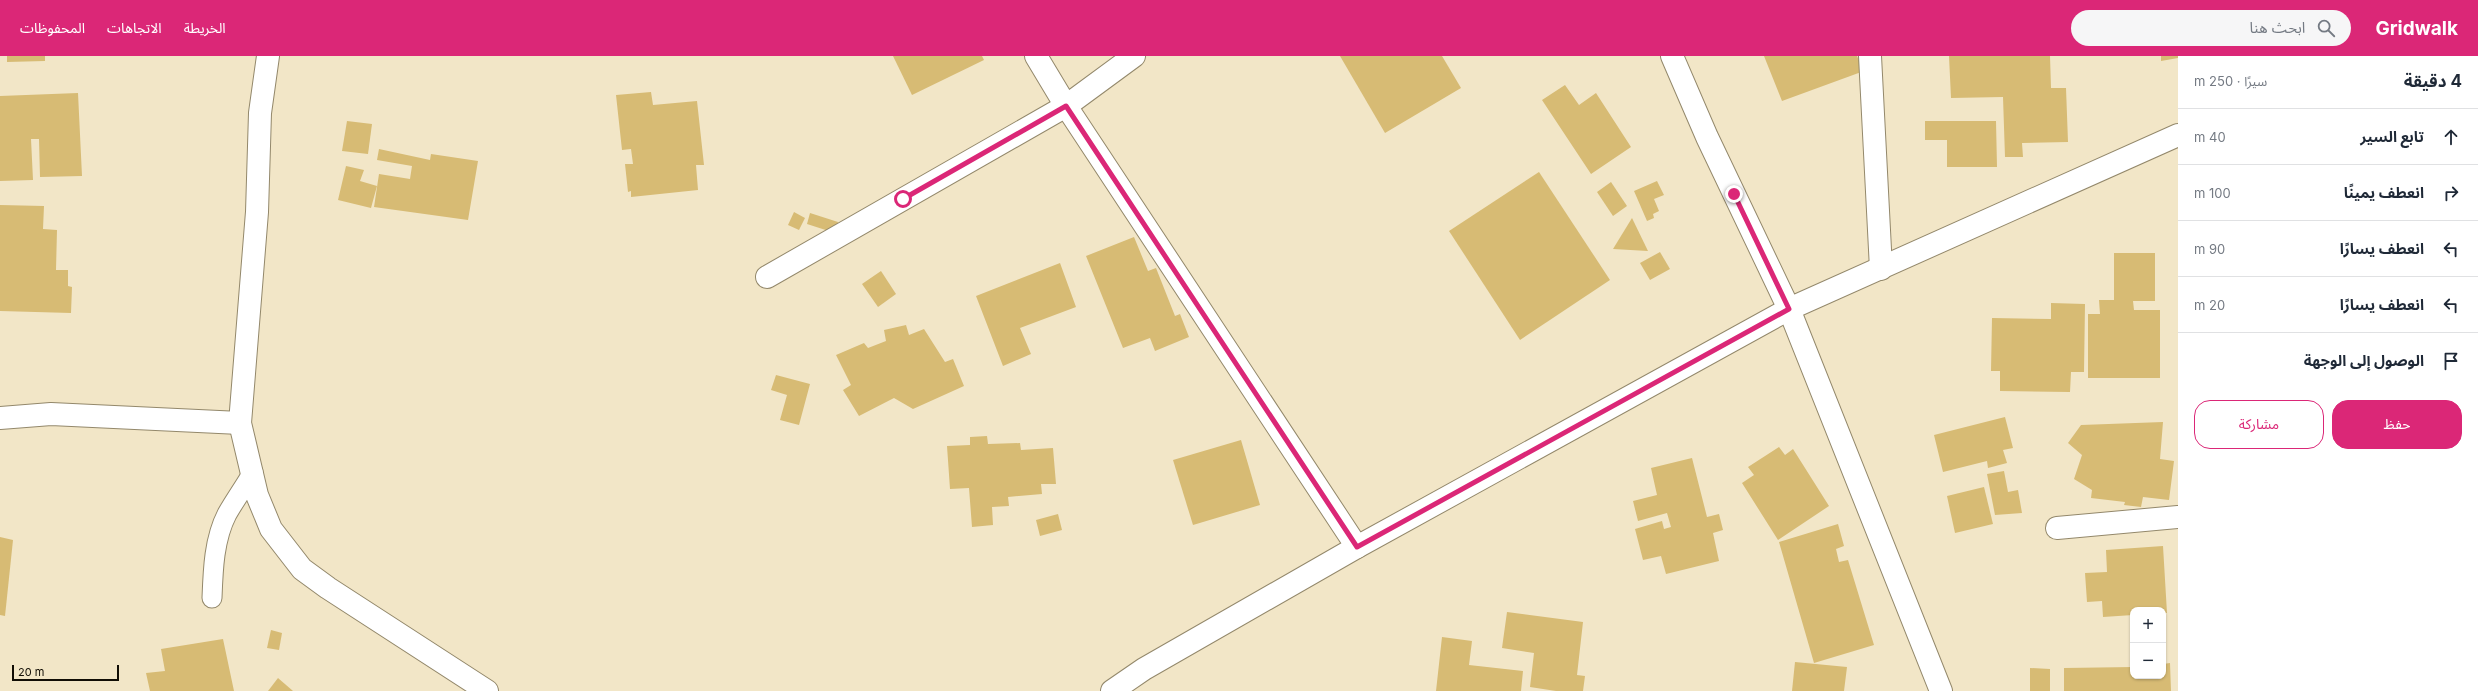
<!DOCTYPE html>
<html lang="ar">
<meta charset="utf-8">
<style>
:root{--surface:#fff;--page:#f6f6f7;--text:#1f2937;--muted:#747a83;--line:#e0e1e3;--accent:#db2777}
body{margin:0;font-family:Inter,"Noto Sans Arabic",sans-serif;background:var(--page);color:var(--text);direction:rtl}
.controls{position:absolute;right:12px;bottom:12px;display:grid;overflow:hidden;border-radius:8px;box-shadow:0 1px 3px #0004}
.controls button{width:36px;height:36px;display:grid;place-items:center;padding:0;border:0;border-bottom:1px solid var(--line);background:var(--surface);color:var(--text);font:20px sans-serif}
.scale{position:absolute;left:12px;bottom:10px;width:107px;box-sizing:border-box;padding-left:4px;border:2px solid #110d04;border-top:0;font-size:11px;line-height:14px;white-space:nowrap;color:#110d04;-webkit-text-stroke:3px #f2e6c7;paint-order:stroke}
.stop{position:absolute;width:12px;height:12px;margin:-9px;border:3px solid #db2777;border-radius:50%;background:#fff}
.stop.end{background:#db2777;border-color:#fff;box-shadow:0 1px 4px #0008}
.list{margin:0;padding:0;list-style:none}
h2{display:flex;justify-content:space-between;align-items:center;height:52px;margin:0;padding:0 16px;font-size:17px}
h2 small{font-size:13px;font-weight:400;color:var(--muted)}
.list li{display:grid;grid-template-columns:26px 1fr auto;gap:12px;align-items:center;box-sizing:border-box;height:56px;padding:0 16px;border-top:1px solid var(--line)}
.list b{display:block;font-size:15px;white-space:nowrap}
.list em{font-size:13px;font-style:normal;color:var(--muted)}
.actions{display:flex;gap:8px;padding:12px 16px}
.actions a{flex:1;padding:9px 0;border:1px solid var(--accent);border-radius:16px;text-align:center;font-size:14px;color:var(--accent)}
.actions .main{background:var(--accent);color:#fff}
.icon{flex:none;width:22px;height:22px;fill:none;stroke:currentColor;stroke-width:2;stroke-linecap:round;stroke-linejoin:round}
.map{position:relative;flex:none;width:2178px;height:635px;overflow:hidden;direction:ltr}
header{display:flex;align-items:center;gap:24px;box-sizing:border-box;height:56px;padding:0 20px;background:var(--accent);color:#fff}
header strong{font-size:19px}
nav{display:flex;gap:22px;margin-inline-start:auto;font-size:14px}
.search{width:280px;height:36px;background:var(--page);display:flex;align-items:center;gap:10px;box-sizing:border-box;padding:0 14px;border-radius:22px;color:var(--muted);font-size:15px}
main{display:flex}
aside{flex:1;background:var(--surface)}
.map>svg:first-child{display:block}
.building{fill:#d7bb74}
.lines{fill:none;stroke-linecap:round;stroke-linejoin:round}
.lane-casing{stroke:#93886b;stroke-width:21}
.street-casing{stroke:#93886b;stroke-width:24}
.lane{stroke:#fff;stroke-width:19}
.street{stroke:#fff;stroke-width:22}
.route{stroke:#db2777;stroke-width:5}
</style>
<header>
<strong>Gridwalk</strong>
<div class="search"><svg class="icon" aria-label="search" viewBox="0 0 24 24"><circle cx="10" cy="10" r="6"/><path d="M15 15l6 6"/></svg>ابحث هنا</div>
<nav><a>الخريطة</a><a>الاتجاهات</a><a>المحفوظات</a></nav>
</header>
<main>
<aside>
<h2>4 دقيقة<small>سيرًا · 250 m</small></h2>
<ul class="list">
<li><svg class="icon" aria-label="ahead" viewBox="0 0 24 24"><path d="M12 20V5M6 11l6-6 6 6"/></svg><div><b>تابع السير</b></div><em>40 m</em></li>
<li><svg class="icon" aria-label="right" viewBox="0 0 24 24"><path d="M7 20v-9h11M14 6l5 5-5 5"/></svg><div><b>انعطف يمينًا</b></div><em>100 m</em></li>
<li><svg class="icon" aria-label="left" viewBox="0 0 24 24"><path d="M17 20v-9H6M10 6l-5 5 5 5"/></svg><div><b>انعطف يسارًا</b></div><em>90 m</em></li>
<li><svg class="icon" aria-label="left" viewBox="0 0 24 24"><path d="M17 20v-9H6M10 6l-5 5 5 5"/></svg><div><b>انعطف يسارًا</b></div><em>20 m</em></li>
<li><svg class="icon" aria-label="arrive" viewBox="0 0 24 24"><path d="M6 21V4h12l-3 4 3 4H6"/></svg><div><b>الوصول إلى الوجهة</b></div></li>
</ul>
<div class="actions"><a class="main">حفظ</a><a>مشاركة</a></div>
</aside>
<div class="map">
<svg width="2178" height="635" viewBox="0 0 2178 635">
<rect width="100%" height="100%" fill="#f2e6c7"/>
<g class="building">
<path d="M7,0h38v5l-38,1z"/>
<path d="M893,0h89l2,4 -72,35z"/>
<path d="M1340,0h102l19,32 -76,45z"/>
<path d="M1764,0h93l7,15 -82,30z"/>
<path d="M1949,0h101l1,32h15l2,54 -46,1 1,14h-18l-2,-60 -52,1z"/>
<path d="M2161,0h17v2l-17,3z"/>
<path d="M1565,29l14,20 17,-12 35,54 -40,27 -49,-74z"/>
<path d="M651,36l2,13 44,-4 7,64h-8l2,25 -67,7v-6l-3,1 -3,-28h8l-2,-15 -9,1 -6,-55z"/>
<path d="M78,37l4,83 -42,1 -1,-38h-8l2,41 -33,1v-85z"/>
<path d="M347,65l25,3 -4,30 -26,-3z"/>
<path d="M1925,65h71l1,46h-50v-27h-22z"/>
<path d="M379,93l51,11 1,-6 47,7 -10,59 -94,-13 5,-33 31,5 2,-13 -35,-6z"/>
<path d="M346,110l18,4 -4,11 17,5 -6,22 -33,-8z"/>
<path d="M1539,116l71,108 -90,60 -71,-109z"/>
<path d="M1657,125l7,14 -10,4 5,12 -6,3 1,4 -7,3 -13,-30z"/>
<path d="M1611,126l16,24 -14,10 -16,-24z"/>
<path d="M0,149l44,1 -1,23 14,1 -1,40h12v16l4,1 -1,26 -71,-2z"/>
<path d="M794,156l11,6 -6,12 -11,-5z"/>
<path d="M810,157l28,9 -3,11 -28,-9z"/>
<path d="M1632,162l16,33 -35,-2z"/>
<path d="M1134,181l14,34 8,-3 19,48 5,-2 9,23 -34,14 -5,-13 -27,10 -37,-92z"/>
<path d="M1660,196l10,17 -20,11 -10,-17z"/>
<path d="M2114,197h41v48h-22l1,9h26v68h-72v-64h12l-1,-14h15z"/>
<path d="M1060,207l16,44 -56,21 11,26 -28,12 -27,-70z"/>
<path d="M881,215l15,23 -18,13 -16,-23z"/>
<path d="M2051,247l34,1 -1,68h-13l-1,20 -70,-1v-20h-9l1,-53 59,1z"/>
<path d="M906,269l3,10 15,-6 21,33 8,-3 11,27 -51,23 -19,-11 -35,18 -16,-26 8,-5 -15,-30 28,-12 4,5 18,-7 -2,-11z"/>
<path d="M776,319l34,9 -11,41 -19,-5 7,-25 -16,-5z"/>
<path d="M2005,361l8,31 -10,2 4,13 -19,5 -1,-7 -44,11 -9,-37z"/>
<path d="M2163,366l-3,37 14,2 -5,39 -26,-3 -2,10 -17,-2 1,-3 -34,-4 1,-8 -18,-11 8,-24 -14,-12 13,-18z"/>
<path d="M987,380l1,8 32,-1 1,7 32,-2 3,36h-15l1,10 -34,3 1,9 -17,1 1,18 -21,2 -3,-39 -19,1 -3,-43 23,-1v-8z"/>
<path d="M1241,384l19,65 -67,20 -20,-65z"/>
<path d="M1779,391l6,8 8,-6 36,57 -51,34 -36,-57 12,-8 -6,-8z"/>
<path d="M1692,402l15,59 12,-3 4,16 -10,3 6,28 -53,13 -5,-18 -18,4 -8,-31 27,-8 2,8 7,-2 -4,-14 -29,8 -5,-20 24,-6 -6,-27z"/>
<path d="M2004,415l4,21 10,-2 4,23 -27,2 -8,-41z"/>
<path d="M1984,431l9,37 -38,9 -8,-37z"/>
<path d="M1058,458l4,16 -22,6 -4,-16z"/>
<path d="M1838,468l6,22 -8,3 3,13 9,-2 26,85 -60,18 -35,-121z"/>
<path d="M0,481l13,3 -8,76 -5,-1z"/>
<path d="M2163,490l4,67h-4v-3h-30v5l-30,2 -1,-16 -15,1 -2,-29 22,-1 -1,-22z"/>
<path d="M1507,556l76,10 -6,53 8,1 -2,15h-27l-26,-4 4,-34 -32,-5z"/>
<path d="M271,574l11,3 -3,17 -12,-2z"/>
<path d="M1442,581l30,4 -3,24 54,6 -2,20h-85z"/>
<path d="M223,583l11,52h-84l-4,-18 19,-2 -4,-22z"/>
<path d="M1795,606l52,5 -3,24h-52z"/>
<path d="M2170,607l1,28h-107v-23l69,-1v9h30v-12z"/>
<path d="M2030,612l20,1v22h-20z"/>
<path d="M278,622l15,13h-25z"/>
</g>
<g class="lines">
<g class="lane-casing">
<path id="lane" d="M212,542c1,-28 2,-59 15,-84 8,-14 18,-28 26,-42"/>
</g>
<g class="street-casing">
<g id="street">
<path d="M268,0l-8,57 -3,99 -17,211 17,72 14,34 31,40 26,19 159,103"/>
<path d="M1036,0l30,50 291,441"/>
<path d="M1672,0l35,81 82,172 152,382"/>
<path d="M1870,0l11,213"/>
<path d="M767,221l299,-171 68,-50"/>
<path d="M0,362l51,-4 189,9"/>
<path d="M2057,472l121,-11"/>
<path d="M1112,635l32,-22 213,-122 432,-238 389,-174"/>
</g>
</g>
<use href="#lane" class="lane"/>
<use href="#street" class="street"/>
</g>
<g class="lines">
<path class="route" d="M903,143l163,-93 291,441 432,-238 -55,-115"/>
</g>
</svg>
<div class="controls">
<button>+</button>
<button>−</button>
</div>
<div class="scale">20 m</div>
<div class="stop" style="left:903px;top:143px"></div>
<div class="stop end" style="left:1734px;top:138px"></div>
</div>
</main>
